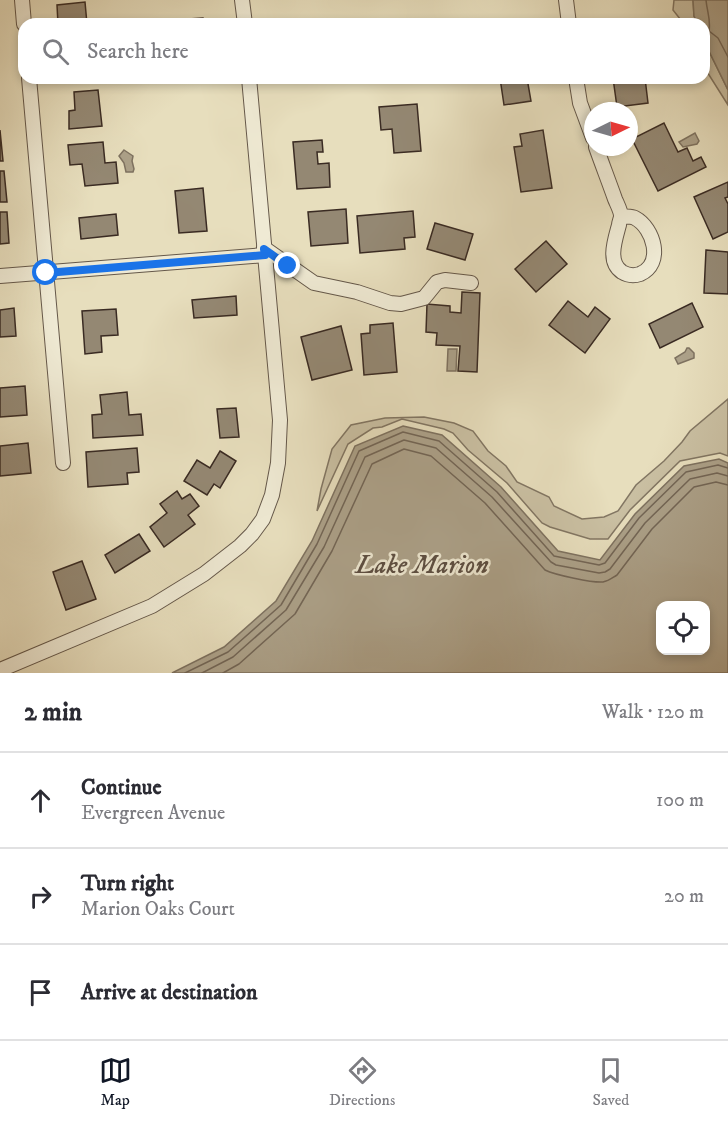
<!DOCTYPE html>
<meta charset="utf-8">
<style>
:root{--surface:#fff;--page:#f7f7f7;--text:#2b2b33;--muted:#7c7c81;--line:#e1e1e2;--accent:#111827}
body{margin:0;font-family:"IM FELL DW Pica",serif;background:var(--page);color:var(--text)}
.controls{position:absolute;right:18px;bottom:18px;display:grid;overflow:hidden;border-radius:12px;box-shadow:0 3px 9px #0003}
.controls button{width:54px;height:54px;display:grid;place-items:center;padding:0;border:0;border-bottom:2px solid var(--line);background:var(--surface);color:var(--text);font:30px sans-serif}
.compass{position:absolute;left:584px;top:102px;width:54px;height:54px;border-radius:50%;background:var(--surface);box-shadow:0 3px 9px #0003;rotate:85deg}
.stop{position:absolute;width:18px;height:18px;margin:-14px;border:4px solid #1a73e8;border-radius:50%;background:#fff}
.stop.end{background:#1a73e8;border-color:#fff;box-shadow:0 2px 6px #0008}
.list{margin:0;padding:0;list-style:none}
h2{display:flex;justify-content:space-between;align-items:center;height:78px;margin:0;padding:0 24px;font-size:26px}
h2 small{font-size:20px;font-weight:400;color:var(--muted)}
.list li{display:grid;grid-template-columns:39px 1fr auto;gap:18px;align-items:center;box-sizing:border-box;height:96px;padding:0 24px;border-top:2px solid var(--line)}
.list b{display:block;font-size:22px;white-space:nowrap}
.list p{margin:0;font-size:20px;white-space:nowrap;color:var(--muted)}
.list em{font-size:20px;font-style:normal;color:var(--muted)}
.icon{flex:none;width:33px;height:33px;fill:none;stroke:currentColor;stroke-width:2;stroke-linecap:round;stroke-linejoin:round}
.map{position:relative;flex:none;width:728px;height:673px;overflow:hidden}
.search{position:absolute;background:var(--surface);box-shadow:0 3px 9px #0003;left:18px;right:18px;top:18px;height:66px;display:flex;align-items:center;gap:15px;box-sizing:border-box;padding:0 21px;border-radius:18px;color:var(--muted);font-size:22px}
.sheet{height:366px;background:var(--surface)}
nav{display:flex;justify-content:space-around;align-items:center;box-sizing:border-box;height:84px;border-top:2px solid var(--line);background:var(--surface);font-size:16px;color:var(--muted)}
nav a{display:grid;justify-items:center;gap:3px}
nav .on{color:var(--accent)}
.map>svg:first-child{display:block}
.green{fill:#cac0a3;stroke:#827663;stroke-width:1.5}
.water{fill:#aca189;stroke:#7e7260;stroke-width:1.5;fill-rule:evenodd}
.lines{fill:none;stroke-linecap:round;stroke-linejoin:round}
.shore{stroke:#736656;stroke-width:1.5}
.building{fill:#948873;stroke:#3a2b23;stroke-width:1.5}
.minor-casing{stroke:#65584a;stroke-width:16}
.minor{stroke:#efead4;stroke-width:14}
.route{stroke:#1a73e8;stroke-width:8}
.labels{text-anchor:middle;stroke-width:5;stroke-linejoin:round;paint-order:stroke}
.water-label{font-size:27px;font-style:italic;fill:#5c4e42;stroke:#efead4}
</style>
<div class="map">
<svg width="728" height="673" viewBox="0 0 728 673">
<rect width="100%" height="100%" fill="#e7debd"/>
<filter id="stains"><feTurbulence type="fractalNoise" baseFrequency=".00333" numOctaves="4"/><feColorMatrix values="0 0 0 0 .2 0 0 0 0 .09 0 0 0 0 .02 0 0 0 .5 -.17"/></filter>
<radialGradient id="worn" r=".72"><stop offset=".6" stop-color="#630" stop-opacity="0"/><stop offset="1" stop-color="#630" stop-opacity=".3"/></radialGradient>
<g class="green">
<path d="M674,0h19l1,16 4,8h-14l-11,-14z"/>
<path d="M704,41l24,49v15l-24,-38z"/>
<path d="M728,399v57l-8,-3 -40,8 -50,49 -22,29h-18l-40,-12 -8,-4 -35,-40 -39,-33 -15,-17 -9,-4 -42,-10 -20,8 -9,1 -25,16 -31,67 4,-22 11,-40 19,-24 34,-7 39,-1 30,6 19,8 15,20 18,15 11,16 32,15 5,9 28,13 22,-2 14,-6 18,-26 28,-24 18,-19 8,-11z"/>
</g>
<g class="water">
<path d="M693,0h35v90l-24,-49v-17h-6l-4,-8z"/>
<path d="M695,133l4,8 -2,3 -14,3 -4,-5z"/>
<path d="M124,150l9,6 -1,5 2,8 -1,3h-7l-2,-9 -5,-7z"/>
<path d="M687,348h2l5,5v5l-16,6 -3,-6 10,-6z"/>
<path d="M448,349h9l-1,22h-9z"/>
<path d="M403,426l39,9 59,52 57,64 42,9 35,-46 49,-48 35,-7 9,4v210h-556l52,-26 52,-46 36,-60 43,-95zM660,606h46v44h-46z"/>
</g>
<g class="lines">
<g class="shore">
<path d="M706,0c1,12 5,19 3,31l9,7 10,19"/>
<path d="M185,673l43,-21 53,-47 36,-61 42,-93 44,-19 36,9 58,51 57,64 45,9 6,-2 34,-45 47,-46 32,-7 10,3"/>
<path d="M202,673l31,-16 53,-47 38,-63 41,-90 39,-17 32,8 56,49 59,65 5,3 43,8 6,-1 5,-3 35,-46 45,-44 27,-6 11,3"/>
<path d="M223,673l16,-9 56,-50 37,-63 40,-87 32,-15 27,7 54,47 60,67c10,5 48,13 58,12 6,-1 9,-4 14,-7l35,-46 42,-42 22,-5 12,3"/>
</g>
</g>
<g class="building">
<path d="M85,2l2,22h-29l-1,-19z"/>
<path d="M203,18l1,6h-30l-1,-4z"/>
<path d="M382,78h23l-22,5z"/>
<path d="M500,78h27l4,23 -27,4z"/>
<path d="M613,78h32l3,25 -31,4z"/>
<path d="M98,90l4,36 -33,3v-18l6,-1 -1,-18z"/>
<path d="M417,104l4,47 -27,2 -2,-24 -11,1 -2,-23z"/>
<path d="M664,123l14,29 9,-4 6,13 8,-4 5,10 -48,24 -26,-52z"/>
<path d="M0,130l3,31h-3z"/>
<path d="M543,130l9,58 -31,4 -7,-45 8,-1 -2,-12z"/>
<path d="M322,140l1,12h-6l1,12 11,-1 1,24 -33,2 -4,-47z"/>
<path d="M103,142l2,21 11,-1 2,21 -33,3 -3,-22 -12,1 -2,-20z"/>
<path d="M0,171h4l3,31h-7z"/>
<path d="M728,182v15l-3,1 3,6v28l-15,7 -19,-42z"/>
<path d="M203,188l4,43 -28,2 -4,-42z"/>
<path d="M346,209l2,34 -37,3 -3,-34z"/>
<path d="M413,211l2,26 -11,1 1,11 -45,4 -3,-37z"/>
<path d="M0,212h7l2,31 -9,1z"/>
<path d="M116,214l2,21 -37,4 -2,-21z"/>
<path d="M435,223l38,11 -8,26 -38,-11z"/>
<path d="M546,241l21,23 -31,28 -21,-23z"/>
<path d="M706,250l22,2v42l-24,-1z"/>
<path d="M462,292l18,1 -3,79 -19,-1 2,-25 -24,-1 1,-12 -11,-1 1,-28 23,2v6l11,1z"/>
<path d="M236,296l1,19 -43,3 -2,-18z"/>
<path d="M568,301l20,16 7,-10 15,12 -25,34 -36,-28z"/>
<path d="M692,303l11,24 -43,21 -11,-24z"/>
<path d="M14,308l2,28 -16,1v-27z"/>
<path d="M116,309l2,26 -17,1 1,16 -17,2 -3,-43z"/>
<path d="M393,323l4,49 -33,3 -3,-41 9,-1v-8z"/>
<path d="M341,326l11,44 -40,10 -11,-43z"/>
<path d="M25,386l2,29 -27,2v-29z"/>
<path d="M127,392l2,23 12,-1 2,21 -50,3 -1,-23 10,-1 -2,-19z"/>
<path d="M236,408l3,29 -19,1 -3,-29z"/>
<path d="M28,443l3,30 -31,3v-30z"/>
<path d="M137,448l2,24 -12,1 1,11 -40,3 -2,-35z"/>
<path d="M220,451l16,10 -16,27 -6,-4 -7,11 -23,-14 13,-21 13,8z"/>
<path d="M177,491l5,8 8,-5 9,12 -11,9 7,9 -31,23 -14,-20 17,-14 -7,-9z"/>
<path d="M139,534l11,17 -35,22 -10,-18z"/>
<path d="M82,561l14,38 -30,11 -13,-38z"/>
</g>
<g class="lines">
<g class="minor-casing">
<g id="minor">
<path d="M22,0l2,24"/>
<path d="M242,0l3,24"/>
<path d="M566,0l3,24"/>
<path d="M29,78l34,385"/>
<path d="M576,78l4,25 13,35"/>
<path d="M596,147c6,17 13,35 19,52 2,5 6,12 6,17 0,3 -2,6 -2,9 -4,15 -12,37 3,47 5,3 12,4 18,2 24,-10 14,-46 -5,-56 -4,-2 -10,-1 -14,-2"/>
<path d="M264,248l50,35 43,9 33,11 11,1 23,-6 13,-16 8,-2 26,3"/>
<path d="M0,276l265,-21"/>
<path d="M0,670l152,-64 52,-32 36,-28 12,-12 11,-15 9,-24 6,-32 2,-43 -31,-342"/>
</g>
</g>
<use href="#minor" class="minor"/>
</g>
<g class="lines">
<path class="route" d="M46,273l219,-18 -1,-6 24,17"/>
</g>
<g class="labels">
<g class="water-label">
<text x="422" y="573">Lake Marion</text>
</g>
</g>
<rect width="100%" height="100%" filter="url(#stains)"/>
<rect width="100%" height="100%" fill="url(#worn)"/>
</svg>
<div class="controls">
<button><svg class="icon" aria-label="locate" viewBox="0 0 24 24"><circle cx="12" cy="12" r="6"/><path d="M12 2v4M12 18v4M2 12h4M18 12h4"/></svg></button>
</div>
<svg class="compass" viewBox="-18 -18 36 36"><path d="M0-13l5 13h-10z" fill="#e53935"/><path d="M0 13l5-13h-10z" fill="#7c7c81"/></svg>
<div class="stop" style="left:46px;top:273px"></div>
<div class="stop end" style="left:288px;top:266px"></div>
<div class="search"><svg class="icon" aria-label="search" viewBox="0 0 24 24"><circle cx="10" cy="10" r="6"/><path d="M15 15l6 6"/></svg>Search here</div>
</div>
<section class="sheet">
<h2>2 min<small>Walk · 120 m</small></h2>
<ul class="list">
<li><svg class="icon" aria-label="ahead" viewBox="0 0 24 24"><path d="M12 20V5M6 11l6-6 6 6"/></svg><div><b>Continue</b><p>Evergreen Avenue</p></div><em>100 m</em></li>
<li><svg class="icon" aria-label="right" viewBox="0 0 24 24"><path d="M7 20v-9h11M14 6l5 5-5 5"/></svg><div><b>Turn right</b><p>Marion Oaks Court</p></div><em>20 m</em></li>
<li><svg class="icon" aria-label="arrive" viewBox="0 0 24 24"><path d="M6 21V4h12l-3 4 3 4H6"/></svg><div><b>Arrive at destination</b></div></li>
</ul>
</section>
<nav>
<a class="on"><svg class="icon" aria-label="map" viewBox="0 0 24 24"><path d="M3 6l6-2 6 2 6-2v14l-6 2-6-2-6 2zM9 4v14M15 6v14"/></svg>Map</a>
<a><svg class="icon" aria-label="directions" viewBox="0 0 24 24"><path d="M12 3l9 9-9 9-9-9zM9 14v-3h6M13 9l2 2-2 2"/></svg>Directions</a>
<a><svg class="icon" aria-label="saved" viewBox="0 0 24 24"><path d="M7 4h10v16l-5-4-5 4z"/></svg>Saved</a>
</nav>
